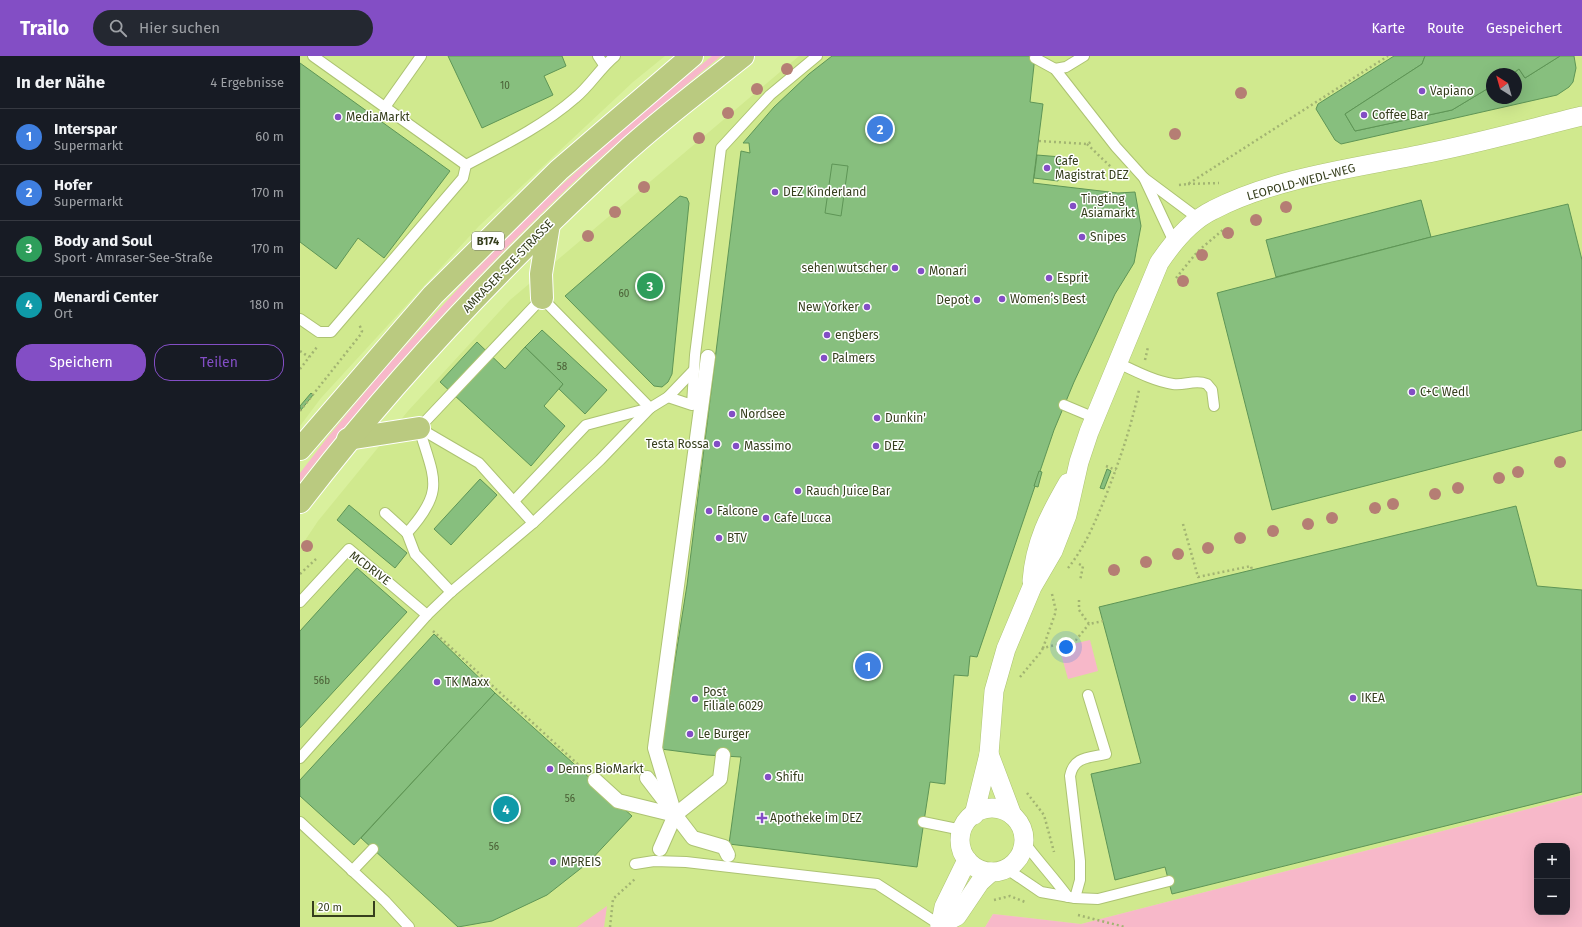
<!DOCTYPE html>
<html lang="de">
<meta charset="utf-8">
<style>
:root{--surface:#171b24;--page:#242831;--text:#f1f3f6;--muted:#9ea1a6;--line:#363941;--accent:#834ec5}
body{margin:0;font-family:"Fira Sans",sans-serif;background:var(--page);color:var(--text)}
.controls{position:absolute;right:12px;bottom:12px;display:grid;overflow:hidden;border-radius:8px;box-shadow:0 4px 16px #0002}
.controls button{width:36px;height:36px;display:grid;place-items:center;padding:0;border:0;border-bottom:1px solid var(--line);background:var(--surface);color:var(--text);font:20px sans-serif}
.compass{position:absolute;left:1186px;top:12px;width:36px;height:36px;border-radius:50%;background:var(--surface);box-shadow:0 4px 16px #0002;rotate:323deg}
.scale{position:absolute;left:12px;bottom:10px;width:63px;box-sizing:border-box;padding-left:4px;border:2px solid #363f1d;border-top:0;font-size:11px;line-height:14px;white-space:nowrap;color:#363f1d;-webkit-text-stroke:3px #fff;paint-order:stroke}
.you{position:absolute;left:766px;top:591px;width:14px;height:14px;margin:-10px;border:3px solid #fff;border-radius:50%;background:#1a73e8;box-shadow:0 0 0 6px #1a73e833}
.badge{display:grid;place-items:center;width:26px;height:26px;border-radius:50%;background:var(--accent);color:#fff;font-size:13px;font-weight:700}
.pin{position:absolute;translate:-50% -50%;border:2px solid #fff;box-shadow:0 1px 4px #0006}
.list{margin:0;padding:0;list-style:none}
h2{display:flex;justify-content:space-between;align-items:center;height:52px;margin:0;padding:0 16px;font-size:17px}
h2 small{font-size:13px;font-weight:400;color:var(--muted)}
.list li{display:grid;grid-template-columns:26px 1fr auto;gap:12px;align-items:center;box-sizing:border-box;height:56px;padding:0 16px;border-top:1px solid var(--line)}
.list b{display:block;font-size:15px;white-space:nowrap}
.list p{margin:0;font-size:13px;white-space:nowrap;color:var(--muted)}
.list em{font-size:13px;font-style:normal;color:var(--muted)}
.actions{display:flex;gap:8px;padding:12px 16px}
.actions a{flex:1;padding:9px 0;border:1px solid var(--accent);border-radius:16px;text-align:center;font-size:14px;color:var(--accent)}
.actions .main{background:var(--accent);color:#fff}
.icon{flex:none;width:22px;height:22px;fill:none;stroke:currentColor;stroke-width:2;stroke-linecap:round;stroke-linejoin:round}
.map{position:relative;flex:none;width:1282px;height:871px;overflow:hidden}
header{display:flex;align-items:center;gap:24px;box-sizing:border-box;height:56px;padding:0 20px;background:var(--accent);color:#fff}
header strong{font-size:19px}
nav{display:flex;gap:22px;margin-inline-start:auto;font-size:14px}
.search{width:280px;height:36px;background:var(--page);display:flex;align-items:center;gap:10px;box-sizing:border-box;padding:0 14px;border-radius:22px;color:var(--muted);font-size:15px}
main{display:flex}
aside{flex:1;background:var(--surface)}
.map>svg:first-child{display:block}
.built{fill:#d0e98e;fill-rule:evenodd}
.green{fill:#f7b8c9;fill-rule:evenodd}
.building{fill:#87bf7e;stroke:#5e9556}
.lines{fill:none;stroke-linecap:round;stroke-linejoin:round}
.service-casing{stroke:#adc372;stroke-width:12}
.pedestrian-casing{stroke:#adc372;stroke-width:16}
.minor-casing{stroke:#adc372;stroke-width:20}
.primary-casing{stroke:#fff;stroke-width:24}
.path{stroke:#a2b472;stroke-width:2.5;stroke-dasharray:2 3;stroke-linecap:butt}
.service{stroke:#fff;stroke-width:10}
.pedestrian{stroke:#fff;stroke-width:14}
.minor{stroke:#fff;stroke-width:19}
.primary{stroke:#baca80;stroke-width:22}
.tree{fill:#b57e74}
.poi-dot{fill:#834ec5;stroke:#fff;stroke-width:1.5}
.labels{text-anchor:middle;stroke-width:3;stroke-linejoin:round;paint-order:stroke}
.number-label{font-size:10px;fill:#4a5f35}
.shield{fill:#fff;stroke:#727961;stroke-width:1}
.shield-label{font-size:11px;font-weight:bold;fill:#363f1d}
.poi-label{font-size:12px;fill:#363f1d;stroke:#fff;text-anchor:start}
.street-label{font-size:12px;fill:#363f1d;stroke:#fff}
</style>
<header>
<strong>Trailo</strong>
<div class="search"><svg class="icon" aria-label="search" viewBox="0 0 24 24"><circle cx="10" cy="10" r="6"/><path d="M15 15l6 6"/></svg>Hier suchen</div>
<nav><a>Karte</a><a>Route</a><a>Gespeichert</a></nav>
</header>
<main>
<aside>
<h2>In der Nähe<small>4 Ergebnisse</small></h2>
<ul class="list">
<li><span class="badge" style="background:#3f7fe0">1</span><div><b>Interspar</b><p>Supermarkt</p></div><em>60 m</em></li>
<li><span class="badge" style="background:#3f7fe0">2</span><div><b>Hofer</b><p>Supermarkt</p></div><em>170 m</em></li>
<li><span class="badge" style="background:#2e9e5b">3</span><div><b>Body and Soul</b><p>Sport · Amraser-See-Straße</p></div><em>170 m</em></li>
<li><span class="badge" style="background:#0f9aa8">4</span><div><b>Menardi Center</b><p>Ort</p></div><em>180 m</em></li>
</ul>
<div class="actions"><a class="main">Speichern</a><a>Teilen</a></div>
</aside>
<div class="map">
<svg width="1282" height="871" viewBox="0 0 1282 871">
<rect width="100%" height="100%" fill="#d9f09d"/>
<g class="built">
<path d="M0,0h365l-32,26 -154,144 -158,172 -21,28z"/>
<path d="M499,0h783v739l-501,129 -88,-10 -8,13h-685v-379l18,-27 90,-110 102,-111zM1192,18h24v24h-24z"/>
</g>
<g class="green">
<path d="M412,0h9c-59,49 -119,97 -173,151 -89,86 -171,178 -248,275v-9l27,-35 59,-71 82,-89 77,-78 100,-90z"/>
<path d="M790,584l8,31 -30,8 -9,-32z"/>
<path d="M1282,739v132h-597l8,-13 88,10zM1237,790h30v66h-30z"/>
<path d="M307,850l-3,21h-27z"/>
</g>
<g class="building">
<path d="M148,0h114l4,10 -22,10 9,19 -71,33z"/>
<path d="M532,0h203l-5,46 13,2 -10,79 85,10 17,-1 6,34 -7,37 -19,31 -41,88 -20,48 -77,227 -7,-1 -2,20 -14,-1 -9,109 -15,-2 -13,85 -188,-23 12,-87 -34,-2 -46,-6 26,-164 54,-434 9,2 -1,-10h-6l31,-36 35,-33z"/>
<path d="M1094,0h31l-3,8 -77,50 10,17 97,-21 40,-24v12h24v-24h-4l7,-5 6,9 35,-22h14l2,12 -3,14 -4,5 -12,8 -216,49 -6,-4 -19,-31 2,-5z"/>
<path d="M1125,0h135l-35,22 -6,-9 -7,5h-20v12l-40,24 -97,21 -10,-17 77,-50z"/>
<path d="M0,7l150,108 -66,87 -26,-20 -22,31 -36,-27z"/>
<path d="M737,99l24,2 -3,24 -24,-3z"/>
<path d="M532,108l16,2 -7,50 -16,-3z"/>
<path d="M380,140l7,2 2,5 -17,171 -4,8 -6,5 -8,-1 -89,-90z"/>
<path d="M1121,144l10,37 -155,40 -10,-37z"/>
<path d="M1268,148l14,56v170l-310,80 -55,-217 214,-56z"/>
<path d="M242,274l65,60 -22,24 -26,-25 4,-5 -38,-37z"/>
<path d="M177,286l28,27 20,-22 38,37 -19,22 21,20 -34,40 -91,-84z"/>
<path d="M11,337l2,2 -12,15 -1,-4z"/>
<path d="M807,413l4,2 -7,18 -4,-1z"/>
<path d="M739,415l3,1 -4,15 -4,-1z"/>
<path d="M180,423l17,16 -46,50 -17,-16z"/>
<path d="M49,449l58,48 -12,15 -58,-48z"/>
<path d="M1216,450l21,80 45,4v202l-410,102 -7,-27 -50,13 -24,-106 50,-11 -42,-156z"/>
<path d="M57,512l50,44 -107,116v-97z"/>
<path d="M134,578l61,59 -141,152 -54,-49v-16z"/>
<path d="M195,637l137,123 -43,46 -42,33 -55,26 -34,6 -97,-89z"/>
</g>
<g class="lines">
<g class="service-casing">
<g id="service">
<path d="M13,0l153,109"/>
<path d="M298,0l6,9"/>
<path d="M735,2l20,11 61,78 28,31 55,41"/>
<path d="M755,13l11,-2 18,-11"/>
<path d="M85,51l36,-51"/>
<path d="M844,122l30,64"/>
<path d="M0,263l19,13h12l132,-154 3,-13c38,-20 77,-39 109,-67 15,-12 25,-30 40,-42"/>
<path d="M818,307c17,8 36,18 55,21 11,2 22,-5 34,0l5,6 2,16"/>
<path d="M368,341l24,8 3,-50 26,-207 49,-53 47,-39"/>
<path d="M764,349l31,13"/>
<path d="M119,372l123,-130 108,110"/>
<path d="M119,372c15,51 27,62 -12,105l8,21 36,38"/>
<path d="M119,372l60,35 54,60"/>
<path d="M214,445l72,-76 64,-17"/>
<path d="M85,457l22,20"/>
<path d="M0,546l49,-53 78,66"/>
<path d="M0,702l127,-143 24,-23 82,-69 67,-63 50,-52 18,-11 25,-26"/>
<path d="M0,766l85,79 24,26"/>
<path d="M623,766l39,8"/>
<path d="M724,786c14,19 30,36 44,55"/>
<path d="M335,808l19,-3 32,1 191,22 63,41"/>
<path d="M707,813l34,23 34,6 23,1 71,-18"/>
<path d="M52,815l21,-22"/>
<path d="M775,842l5,-18v-19l-10,-85c4,-20 19,-18 36,-22l-18,-59"/>
</g>
</g>
<g class="pedestrian-casing">
<g id="pedestrian">
<path d="M347,722l46,60 31,9 4,8"/>
<path d="M295,724l23,21 57,14 -20,-67 53,-391"/>
<path d="M360,793l15,-34 45,-36 3,-24"/>
</g>
</g>
<g class="minor-casing">
<g id="minor">
<path d="M732,525c3,-39 17,-65 36,-98"/>
<path d="M689,698l23,61"/>
<circle cx="692" cy="784" r="32"/>
<path d="M674,759l15,-61 5,-63 12,-42 26,-62 21,-36 14,-36 12,-53 10,-30 70,-169c14,-21 31,-42 54,-53 61,-32 142,-42 210,-56 53,-10 106,-25 159,-38"/>
<path d="M640,869l17,-9 23,-34 11,-10"/>
<path d="M640,871l4,-20 23,-47"/>
</g>
</g>
<g class="primary-casing">
<g id="primary">
<path d="M242,242l-1,-24 8,-50"/>
<path d="M48,383l71,-11"/>
<path d="M0,393l133,-154 126,-125 133,-114"/>
<path d="M0,446c96,-125 207,-242 323,-348 38,-35 80,-66 120,-98"/>
</g>
</g>
<g class="path">
<path d="M739,85l48,3 6,-3"/>
<path d="M787,88l25,24"/>
<path d="M888,128l31,-1"/>
<path d="M879,129l9,-1 200,-128"/>
<path d="M876,222l22,-27 26,-22"/>
<path d="M0,295l9,6"/>
<path d="M845,304l3,-13"/>
<path d="M0,313l17,-22"/>
<path d="M0,355l61,-77 1,-3 -3,-7"/>
<path d="M806,410l10,4"/>
<path d="M883,468l15,53 53,-11 1,4"/>
<path d="M779,508l4,2 -3,15"/>
<path d="M768,512c17,-21 27,-46 37,-70 14,-36 26,-70 34,-108"/>
<path d="M0,518l16,-15"/>
<path d="M752,538l4,17 -13,37 33,-8 13,-16"/>
<path d="M779,544v10l10,14 14,-3"/>
<path d="M133,575l150,138"/>
<path d="M720,621l20,-24 3,-5"/>
<path d="M333,705l4,5"/>
<path d="M727,737l17,22 10,37"/>
<path d="M694,844l16,-4 15,6"/>
<path d="M778,859l47,12"/>
<path d="M310,871l3,-28 22,-20"/>
</g>
<use href="#service" class="service"/>
<use href="#pedestrian" class="pedestrian"/>
<use href="#minor" class="minor"/>
<use href="#primary" class="primary"/>
</g>
<g class="tree">
<circle cx="487" cy="13" r="6"/>
<circle cx="457" cy="33" r="6"/>
<circle cx="941" cy="37" r="6"/>
<circle cx="428" cy="57" r="6"/>
<circle cx="875" cy="78" r="6"/>
<circle cx="399" cy="82" r="6"/>
<circle cx="344" cy="131" r="6"/>
<circle cx="986" cy="151" r="6"/>
<circle cx="315" cy="156" r="6"/>
<circle cx="956" cy="164" r="6"/>
<circle cx="928" cy="177" r="6"/>
<circle cx="288" cy="180" r="6"/>
<circle cx="902" cy="199" r="6"/>
<circle cx="883" cy="225" r="6"/>
<circle cx="1260" cy="406" r="6"/>
<circle cx="1218" cy="416" r="6"/>
<circle cx="1199" cy="422" r="6"/>
<circle cx="1158" cy="432" r="6"/>
<circle cx="1135" cy="438" r="6"/>
<circle cx="1093" cy="448" r="6"/>
<circle cx="1075" cy="452" r="6"/>
<circle cx="1032" cy="462" r="6"/>
<circle cx="1008" cy="468" r="6"/>
<circle cx="973" cy="475" r="6"/>
<circle cx="940" cy="482" r="6"/>
<circle cx="7" cy="490" r="6"/>
<circle cx="908" cy="492" r="6"/>
<circle cx="878" cy="498" r="6"/>
<circle cx="846" cy="506" r="6"/>
<circle cx="814" cy="514" r="6"/>
</g>
<g class="poi-dot">
<circle cx="1122" cy="35" r="4"/>
<circle cx="1064" cy="59" r="4"/>
<circle cx="38" cy="61" r="4"/>
<circle cx="747" cy="112" r="4"/>
<circle cx="475" cy="136" r="4"/>
<circle cx="773" cy="150" r="4"/>
<circle cx="782" cy="181" r="4"/>
<circle cx="595" cy="212" r="4"/>
<circle cx="621" cy="215" r="4"/>
<circle cx="749" cy="222" r="4"/>
<circle cx="702" cy="243" r="4"/>
<circle cx="677" cy="244" r="4"/>
<circle cx="567" cy="251" r="4"/>
<circle cx="527" cy="279" r="4"/>
<circle cx="524" cy="302" r="4"/>
<circle cx="1112" cy="336" r="4"/>
<circle cx="432" cy="358" r="4"/>
<circle cx="577" cy="362" r="4"/>
<circle cx="417" cy="388" r="4"/>
<circle cx="436" cy="390" r="4"/>
<circle cx="576" cy="390" r="4"/>
<circle cx="498" cy="435" r="4"/>
<circle cx="409" cy="455" r="4"/>
<circle cx="466" cy="462" r="4"/>
<circle cx="419" cy="482" r="4"/>
<circle cx="137" cy="626" r="4"/>
<circle cx="1053" cy="642" r="4"/>
<circle cx="395" cy="643" r="4"/>
<circle cx="390" cy="678" r="4"/>
<circle cx="250" cy="713" r="4"/>
<circle cx="468" cy="721" r="4"/>
<path d="M460 756h4v4h4v4h-4v4h-4v-4h-4v-4h4z"/>
<circle cx="253" cy="806" r="4"/>
</g>
<g class="labels">
<g class="number-label">
<text x="205" y="33">10</text>
<text x="324" y="241">60</text>
<text x="262" y="314">58</text>
<text x="22" y="628">56b</text>
<text x="270" y="746">56</text>
<text x="194" y="794">56</text>
</g>
<rect class="shield" x="172" y="176" width="32" height="18" rx="3"/>
<g class="shield-label">
<text x="188" y="189">B174</text>
</g>
<g class="poi-label">
<text x="1130" y="39">Vapiano</text>
<text x="1072" y="63">Coffee Bar</text>
<text x="46" y="65">MediaMarkt</text>
<text x="755" y="109">Cafe<tspan x="755" dy="14">Magistrat DEZ</tspan></text>
<text x="483" y="140">DEZ Kinderland</text>
<text x="781" y="147">Tingting<tspan x="781" dy="14">Asiamarkt</tspan></text>
<text x="790" y="185">Snipes</text>
<text x="587" y="216" text-anchor="end">sehen wutscher</text>
<text x="629" y="219">Monari</text>
<text x="757" y="226">Esprit</text>
<text x="710" y="247">Women’s Best</text>
<text x="669" y="248" text-anchor="end">Depot</text>
<text x="559" y="255" text-anchor="end">New Yorker</text>
<text x="535" y="283">engbers</text>
<text x="532" y="306">Palmers</text>
<text x="1120" y="340">C+C Wedl</text>
<text x="440" y="362">Nordsee</text>
<text x="585" y="366">Dunkin'</text>
<text x="409" y="392" text-anchor="end">Testa Rossa</text>
<text x="444" y="394">Massimo</text>
<text x="584" y="394">DEZ</text>
<text x="506" y="439">Rauch Juice Bar</text>
<text x="417" y="459">Falcone</text>
<text x="474" y="466">Cafe Lucca</text>
<text x="427" y="486">BTV</text>
<text x="145" y="630">TK Maxx</text>
<text x="403" y="640">Post<tspan x="403" dy="14">Filiale 6029</tspan></text>
<text x="1061" y="646">IKEA</text>
<text x="398" y="682">Le Burger</text>
<text x="258" y="717">Denns BioMarkt</text>
<text x="476" y="725">Shifu</text>
<text x="470" y="766">Apotheke im DEZ</text>
<text x="261" y="810">MPREIS</text>
</g>
<g class="street-label">
<text transform="translate(1001 126) rotate(-15)" y="4">LEOPOLD-WEDL-WEG</text>
<text transform="translate(208 210) rotate(-46)" y="4">AMRASER-SEE-STRASSE</text>
<text transform="translate(70 512) rotate(37)" y="4">MCDRIVE</text>
</g>
</g>
</svg>
<div class="controls">
<button>+</button>
<button>−</button>
</div>
<svg class="compass" viewBox="-18 -18 36 36"><path d="M0-13l5 13h-10z" fill="#e53935"/><path d="M0 13l5-13h-10z" fill="#9ea1a6"/></svg>
<div class="scale">20 m</div>
<div class="you"></div>
<div class="pin badge" style="left:568px;top:610px;background:#3f7fe0">1</div>
<div class="pin badge" style="left:580px;top:73px;background:#3f7fe0">2</div>
<div class="pin badge" style="left:350px;top:230px;background:#2e9e5b">3</div>
<div class="pin badge" style="left:206px;top:753px;background:#0f9aa8">4</div>
</div>
</main>
